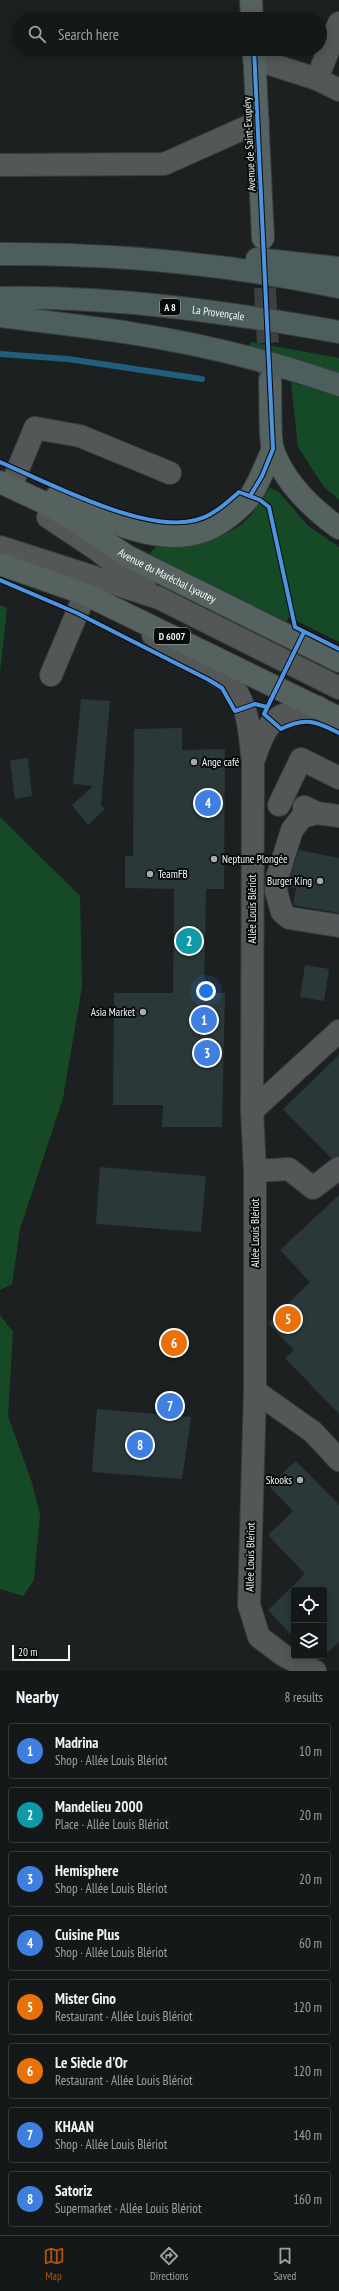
<!DOCTYPE html>
<meta charset="utf-8">
<style>
:root{--surface:#151818;--page:#222525;--text:#f1f3f6;--muted:#9da0a2;--line:#343737;--accent:#b45309}
body{margin:0;font-family:"PT Sans Narrow",sans-serif;background:var(--page);color:var(--text)}
.controls{position:absolute;right:12px;bottom:12px;display:grid;overflow:hidden;border-radius:4px;box-shadow:0 2px 10px #0003}
.controls button{width:36px;height:36px;display:grid;place-items:center;padding:0;border:0;border-bottom:1px solid var(--line);background:var(--surface);color:var(--text);font:20px sans-serif}
.scale{position:absolute;left:12px;bottom:10px;width:58px;box-sizing:border-box;padding-left:4px;border:2px solid #f1f6f6;border-top:0;font-size:11px;line-height:14px;white-space:nowrap;color:#f1f6f6;-webkit-text-stroke:3px #070b0a;paint-order:stroke}
.you{position:absolute;left:206px;top:991px;width:14px;height:14px;margin:-10px;border:3px solid #fff;border-radius:50%;background:#1a73e8;box-shadow:0 0 0 6px #1a73e833}
.badge{display:grid;place-items:center;width:26px;height:26px;border-radius:50%;background:var(--accent);color:#fff;font-size:13px;font-weight:700}
.pin{position:absolute;translate:-50% -50%;border:2px solid #fff;box-shadow:0 1px 4px #0006}
.list{margin:0;padding:0;list-style:none}
h2{display:flex;justify-content:space-between;align-items:center;height:52px;margin:0;padding:0 16px;font-size:17px}
h2 small{font-size:13px;font-weight:400;color:var(--muted)}
.list li{display:grid;grid-template-columns:26px 1fr auto;gap:12px;align-items:center;box-sizing:border-box;height:56px;margin:0 8px 8px;padding:0 8px;border:1px solid var(--line);border-radius:4px}
.list b{display:block;font-size:15px;white-space:nowrap}
.list p{margin:0;font-size:13px;white-space:nowrap;color:var(--muted)}
.list em{font-size:13px;font-style:normal;color:var(--muted)}
.icon{flex:none;width:22px;height:22px;fill:none;stroke:currentColor;stroke-width:2;stroke-linecap:round;stroke-linejoin:round}
.map{position:relative;flex:none;width:339px;height:1671px;overflow:hidden}
.search{position:absolute;background:var(--surface);box-shadow:0 2px 10px #0003;left:12px;right:12px;top:12px;height:44px;display:flex;align-items:center;gap:10px;box-sizing:border-box;padding:0 14px;border-radius:22px;color:var(--muted);font-size:15px}
.sheet{height:564px;background:var(--surface)}
nav{display:flex;justify-content:space-around;align-items:center;box-sizing:border-box;height:56px;border-top:1px solid var(--line);background:var(--surface);font-size:11px;color:var(--muted)}
nav a{display:grid;justify-items:center;gap:2px}
nav .on{color:var(--accent)}
.map>svg:first-child{display:block}
.green{fill:#164a27}
.lines{fill:none;stroke-linecap:round;stroke-linejoin:round}
.stream{stroke:#215d7c;stroke-width:6}
.building{fill:#2a383a}
.major-tunnel{stroke:#3c4040;stroke-width:22;stroke-dasharray:22 11;stroke-linecap:butt}
.minor-casing{stroke:#383c3c;stroke-width:24}
.major-casing{stroke:#383c3c;stroke-width:24}
.highway-casing{stroke:#383c3c;stroke-width:24}
.minor{stroke:#545757;stroke-width:22}
.major{stroke:#566260;stroke-width:22}
.highway{stroke:#4d5f5c;stroke-width:22}
.cycleway-casing{stroke:#070b0a;stroke-width:6}
.cycleway{stroke:#4d94e3;stroke-width:4}
.poi-dot{fill:#a6abab;stroke:#070b0a;stroke-width:1.5}
.labels{text-anchor:middle;stroke-width:4;stroke-linejoin:round;paint-order:stroke}
.shield{fill:#070b0a;stroke:#abb0af;stroke-width:1}
.shield-label{font-size:10px;font-weight:bold;fill:#f1f6f6}
.street-label{font-size:11px;fill:#f1f6f6;stroke:#070b0a}
.poi-label{font-size:11px;fill:#f1f6f6;stroke:#070b0a;text-anchor:start}
</style>
<div class="map">
<svg width="339" height="1671" viewBox="0 0 339 1671">
<rect width="100%" height="100%" fill="#1c2020"/>
<g class="green">
<path d="M251,342l88,16v15l-90,-25z"/>
<path d="M291,382l48,15v103l-15,-13 -26,-40z"/>
<path d="M271,488l8,4 29,34 31,21v95l-50,-25 -4,9 -133,-66 -2,-7 7,-7c33,-4 71,-4 94,-31 6,-8 11,-22 20,-27z"/>
<path d="M0,605l7,3 -7,65z"/>
<path d="M0,817l80,79 2,91 -19,111 -43,131 -8,55 -12,6z"/>
<path d="M0,1315l13,17 -5,84 24,67 8,32 -6,65 -11,16 -23,-7z"/>
</g>
<g class="lines">
<path class="stream" d="M0,354l68,5 134,20"/>
</g>
<g class="building">
<path d="M81,699l29,2 -9,104 4,4 -17,16 -16,-20 21,-19 -20,-2z"/>
<path d="M182,728v22l43,-1 -1,140h-18l-2,104h21l-3,134h-60l1,-22h-50l1,-112h59l1,-104 -49,-1v-32h8l1,-127z"/>
<path d="M28,758l4,38 -17,3 -5,-39z"/>
<path d="M299,850l40,8v55l-46,-8 3,-17 -7,-1v-7z"/>
<path d="M305,965l24,4 -5,32 -24,-4z"/>
<path d="M339,1055v101l-8,2 -48,-49z"/>
<path d="M100,1167l106,9 -5,56 -105,-8z"/>
<path d="M339,1195v219l-54,-56 9,-8 -26,-27 42,-41 -30,-32z"/>
<path d="M97,1409l94,8 -9,62 -90,-7z"/>
<path d="M296,1461l43,44v137l-15,14v-66h-30v48l-26,-28 37,-36 -37,-39 25,-24 -24,-25z"/>
</g>
<g class="lines">
<path class="major-tunnel" d="M263,255l7,125"/>
<g class="minor-casing">
<g id="minor">
<path d="M254,59l63,20 22,11"/>
<path d="M317,79l22,-56"/>
<path d="M0,165l164,-1 94,-42"/>
<path d="M14,479l21,-51 45,8 90,37"/>
<path d="M48,517l48,32 49,38"/>
<path d="M0,547l159,51 180,90"/>
<path d="M153,635l77,48c20,23 19,50 23,79l-1,349 3,60v220l-6,214 10,32 24,18 32,16"/>
<path d="M51,675l34,-81"/>
<path d="M254,759c14,-41 21,-46 64,-52"/>
<path d="M279,805l22,-46 38,19"/>
<path d="M304,807l13,6 22,3"/>
<path d="M317,813l-15,4 -10,13 -15,48 -1,13 6,21 7,6 50,8"/>
<path d="M252,1111l87,-80"/>
<path d="M255,1171l34,-2 24,19 26,-20"/>
<path d="M255,1391l58,41 26,28"/>
</g>
</g>
<g class="major-casing">
<g id="major">
<path d="M251,0l1,19"/>
<path d="M254,49l9,189"/>
<path d="M270,380c1,16 -1,57 3,70 12,33 38,58 66,78"/>
<path id="s1" d="M0,482l51,24 76,50 212,105"/>
<path d="M56,497c52,23 118,62 171,21 8,-6 18,-14 24,-23 9,-14 15,-31 22,-46"/>
<path d="M0,564l85,30 254,124"/>
</g>
</g>
<g class="highway-casing">
<g id="highway">
<path d="M0,254c113,-1 228,10 339,33"/>
<path d="M257,259l82,9"/>
<path id="s2" d="M0,298c114,-2 227,14 339,34"/>
<path d="M0,316c43,6 87,10 130,17 71,11 141,28 209,52"/>
</g>
</g>
<use href="#minor" class="minor"/>
<use href="#major" class="major"/>
<use href="#highway" class="highway"/>
<g class="cycleway-casing">
<g id="cycleway">
<path d="M0,462c49,21 145,72 196,58 17,-4 30,-17 43,-28l21,8 9,7 26,120 44,22"/>
<path d="M250,496l12,-20 11,-27 -19,-400"/>
<path d="M0,580l77,33 132,67 13,8 13,23 20,-7 12,3"/>
<path d="M304,632l-40,82 17,15c24,-12 35,-8 58,4"/>
</g>
</g>
<use href="#cycleway" class="cycleway"/>
</g>
<g class="poi-dot">
<circle cx="194" cy="762" r="4"/>
<circle cx="214" cy="859" r="4"/>
<circle cx="150" cy="874" r="4"/>
<circle cx="320" cy="881" r="4"/>
<circle cx="143" cy="1012" r="4"/>
<circle cx="300" cy="1480" r="4"/>
</g>
<g class="labels">
<g class="shield">
<rect x="160" y="299" width="20" height="16" rx="3"/>
<rect x="154" y="628" width="36" height="16" rx="3"/>
</g>
<g class="shield-label">
<text x="170" y="311">A 8</text>
<text x="172" y="640">D 6007</text>
</g>
<g class="street-label">
<text transform="translate(249 144) rotate(-93)" y="4">Avenue de Saint-Exupéry</text>
<text dy="4" stroke="none"><textPath href="#s2" startOffset="219">La Provençale</textPath></text>
<text dy="4" stroke="none"><textPath href="#s1" startOffset="192">Avenue du Maréchal Lyautey</textPath></text>
<text transform="translate(252 909) rotate(-90)" y="4">Allée Louis Blériot</text>
<text transform="translate(255 1233) rotate(-90)" y="4">Allée Louis Blériot</text>
<text transform="translate(250 1557) rotate(-89)" y="4">Allée Louis Blériot</text>
</g>
<g class="poi-label">
<text x="202" y="766">Ange café</text>
<text x="222" y="863">Neptune Plongée</text>
<text x="158" y="878">TeamFB</text>
<text x="312" y="885" text-anchor="end">Burger King</text>
<text x="135" y="1016" text-anchor="end">Asia Market</text>
<text x="292" y="1484" text-anchor="end">Skooks</text>
</g>
</g>
</svg>
<div class="controls">
<button><svg class="icon" aria-label="locate" viewBox="0 0 24 24"><circle cx="12" cy="12" r="6"/><path d="M12 2v4M12 18v4M2 12h4M18 12h4"/></svg></button>
<button><svg class="icon" aria-label="layers" viewBox="0 0 24 24"><path d="M12 4l9 5-9 5-9-5zM3 14l9 5 9-5"/></svg></button>
</div>
<div class="scale">20 m</div>
<div class="you"></div>
<div class="pin badge" style="left:204px;top:1020px;background:#3f7fe0">1</div>
<div class="pin badge" style="left:189px;top:941px;background:#0f9aa8">2</div>
<div class="pin badge" style="left:207px;top:1053px;background:#3f7fe0">3</div>
<div class="pin badge" style="left:208px;top:803px;background:#3f7fe0">4</div>
<div class="pin badge" style="left:288px;top:1319px;background:#e8710a">5</div>
<div class="pin badge" style="left:174px;top:1343px;background:#e8710a">6</div>
<div class="pin badge" style="left:170px;top:1406px;background:#3f7fe0">7</div>
<div class="pin badge" style="left:140px;top:1445px;background:#3f7fe0">8</div>
<div class="search"><svg class="icon" aria-label="search" viewBox="0 0 24 24"><circle cx="10" cy="10" r="6"/><path d="M15 15l6 6"/></svg>Search here</div>
</div>
<section class="sheet">
<h2>Nearby<small>8 results</small></h2>
<ul class="list">
<li><span class="badge" style="background:#3f7fe0">1</span><div><b>Madrina</b><p>Shop · Allée Louis Blériot</p></div><em>10 m</em></li>
<li><span class="badge" style="background:#0f9aa8">2</span><div><b>Mandelieu 2000</b><p>Place · Allée Louis Blériot</p></div><em>20 m</em></li>
<li><span class="badge" style="background:#3f7fe0">3</span><div><b>Hemisphere</b><p>Shop · Allée Louis Blériot</p></div><em>20 m</em></li>
<li><span class="badge" style="background:#3f7fe0">4</span><div><b>Cuisine Plus</b><p>Shop · Allée Louis Blériot</p></div><em>60 m</em></li>
<li><span class="badge" style="background:#e8710a">5</span><div><b>Mister Gino</b><p>Restaurant · Allée Louis Blériot</p></div><em>120 m</em></li>
<li><span class="badge" style="background:#e8710a">6</span><div><b>Le Siècle d'Or</b><p>Restaurant · Allée Louis Blériot</p></div><em>120 m</em></li>
<li><span class="badge" style="background:#3f7fe0">7</span><div><b>KHAAN</b><p>Shop · Allée Louis Blériot</p></div><em>140 m</em></li>
<li><span class="badge" style="background:#3f7fe0">8</span><div><b>Satoriz</b><p>Supermarket · Allée Louis Blériot</p></div><em>160 m</em></li>
</ul>
</section>
<nav>
<a class="on"><svg class="icon" aria-label="map" viewBox="0 0 24 24"><path d="M3 6l6-2 6 2 6-2v14l-6 2-6-2-6 2zM9 4v14M15 6v14"/></svg>Map</a>
<a><svg class="icon" aria-label="directions" viewBox="0 0 24 24"><path d="M12 3l9 9-9 9-9-9zM9 14v-3h6M13 9l2 2-2 2"/></svg>Directions</a>
<a><svg class="icon" aria-label="saved" viewBox="0 0 24 24"><path d="M7 4h10v16l-5-4-5 4z"/></svg>Saved</a>
</nav>
